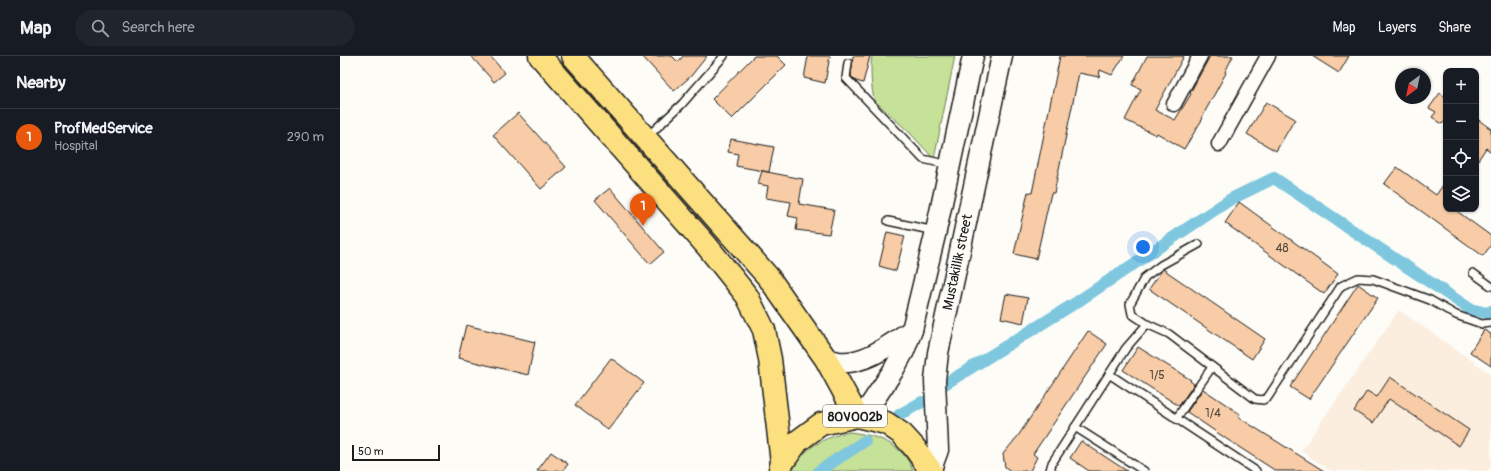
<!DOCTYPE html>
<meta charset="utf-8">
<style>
:root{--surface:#171b24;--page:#20242c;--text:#f1f3f6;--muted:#9ea1a6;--line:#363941;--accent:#ea580c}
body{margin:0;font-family:Pangolin,sans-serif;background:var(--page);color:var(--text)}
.controls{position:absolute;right:12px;top:12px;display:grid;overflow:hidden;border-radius:8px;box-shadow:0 1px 3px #0004}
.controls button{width:36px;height:36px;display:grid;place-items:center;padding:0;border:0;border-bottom:1px solid var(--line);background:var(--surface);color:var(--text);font:20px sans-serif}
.compass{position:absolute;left:1055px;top:12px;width:36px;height:36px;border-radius:50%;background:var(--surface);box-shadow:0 1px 3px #0004;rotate:213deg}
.scale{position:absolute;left:12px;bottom:10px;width:88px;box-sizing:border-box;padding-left:4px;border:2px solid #1c1c1c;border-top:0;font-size:11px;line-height:14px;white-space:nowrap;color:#1c1c1c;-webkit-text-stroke:3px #fdfcf7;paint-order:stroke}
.you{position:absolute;left:803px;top:191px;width:14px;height:14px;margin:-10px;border:3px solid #fff;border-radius:50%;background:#1a73e8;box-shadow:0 0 0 6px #1a73e833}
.badge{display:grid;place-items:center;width:26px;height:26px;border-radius:50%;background:var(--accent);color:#fff;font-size:13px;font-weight:700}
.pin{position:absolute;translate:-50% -33px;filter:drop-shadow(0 1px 2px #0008)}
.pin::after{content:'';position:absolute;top:21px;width:14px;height:12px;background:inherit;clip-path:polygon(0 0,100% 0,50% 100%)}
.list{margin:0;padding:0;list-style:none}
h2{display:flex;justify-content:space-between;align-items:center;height:52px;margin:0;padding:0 16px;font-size:17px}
h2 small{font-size:13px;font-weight:400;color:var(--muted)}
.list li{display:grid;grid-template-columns:26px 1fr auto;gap:12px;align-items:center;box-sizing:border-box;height:56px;padding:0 16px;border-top:1px solid var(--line)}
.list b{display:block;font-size:15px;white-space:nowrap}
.list p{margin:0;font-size:13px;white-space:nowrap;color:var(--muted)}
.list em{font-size:13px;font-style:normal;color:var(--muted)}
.icon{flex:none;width:22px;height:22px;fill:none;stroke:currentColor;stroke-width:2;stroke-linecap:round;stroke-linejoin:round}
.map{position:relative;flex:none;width:1151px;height:415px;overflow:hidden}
header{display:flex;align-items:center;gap:24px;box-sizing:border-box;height:56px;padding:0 20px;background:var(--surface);border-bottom:1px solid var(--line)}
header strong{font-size:19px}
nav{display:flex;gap:22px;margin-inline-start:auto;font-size:14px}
.search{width:280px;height:36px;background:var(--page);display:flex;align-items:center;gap:10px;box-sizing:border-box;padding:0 14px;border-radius:22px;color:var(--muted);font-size:15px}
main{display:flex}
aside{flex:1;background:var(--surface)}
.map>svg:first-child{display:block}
.built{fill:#fbeedf}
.green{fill:#c6e198;stroke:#717e5a}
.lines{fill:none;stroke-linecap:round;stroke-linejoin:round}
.canal{stroke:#7ec7de;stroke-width:12}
.building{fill:#f7cca6;stroke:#1c1c1c}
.service-casing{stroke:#1c1c1c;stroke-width:10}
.minor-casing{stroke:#1c1c1c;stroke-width:17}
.secondary-casing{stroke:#1c1c1c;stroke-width:23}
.primary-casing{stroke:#1c1c1c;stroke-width:25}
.service{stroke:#fdfcf7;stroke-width:7}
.minor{stroke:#fdfcf7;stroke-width:14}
.secondary{stroke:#fdfcf7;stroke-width:20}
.primary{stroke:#fce080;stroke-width:22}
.labels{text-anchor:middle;stroke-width:3.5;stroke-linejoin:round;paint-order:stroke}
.number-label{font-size:12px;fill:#53483e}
.shield{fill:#fdfcf7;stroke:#605f5e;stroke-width:1}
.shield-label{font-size:13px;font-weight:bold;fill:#1c1c1c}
.street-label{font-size:14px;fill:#1c1c1c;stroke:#fdfcf7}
</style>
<header>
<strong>Map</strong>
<div class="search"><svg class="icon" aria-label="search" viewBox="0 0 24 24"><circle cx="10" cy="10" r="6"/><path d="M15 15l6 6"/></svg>Search here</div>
<nav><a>Map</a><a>Layers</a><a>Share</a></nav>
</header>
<main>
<aside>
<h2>Nearby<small></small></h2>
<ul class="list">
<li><span class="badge">1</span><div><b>ProfMedService</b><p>Hospital</p></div><em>290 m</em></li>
</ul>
</aside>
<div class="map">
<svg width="1151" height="415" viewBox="0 0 1151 415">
<rect width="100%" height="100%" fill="#fdfcf7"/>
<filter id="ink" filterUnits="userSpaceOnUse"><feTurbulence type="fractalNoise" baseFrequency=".025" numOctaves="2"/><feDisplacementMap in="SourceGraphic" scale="8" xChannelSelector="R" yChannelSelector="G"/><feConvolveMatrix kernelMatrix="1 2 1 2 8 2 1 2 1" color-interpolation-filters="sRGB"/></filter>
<g filter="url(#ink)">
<path class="built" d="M1059,254l92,64v92l-3,5h-157l-30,-20z"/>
<g class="green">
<path d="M532,0h83l-21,103 -24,-26 -35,-32c-4,-8 -5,-36 -3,-45z"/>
<path d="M509,376c27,3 54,11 64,39h-120c9,-24 33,-34 56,-39z"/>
</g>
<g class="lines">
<g class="canal">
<path d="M605,328l132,-82 154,-103 43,-21 196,131 17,4 4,-2"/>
<path d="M559,359l23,-13"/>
<path d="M479,415l46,-30"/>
</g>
</g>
<g class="building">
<path d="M131,0h19l15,17 -11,9z"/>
<path d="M302,0h30l6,6 5,-6h24l-16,20 -17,15z"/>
<path d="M414,0h23l9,9 -54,54 -20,-20z"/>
<path d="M468,0h22l-5,27 -21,-5z"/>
<path d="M513,0h17l-7,27 -7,-2 -5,-5z"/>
<path d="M720,0h64l-12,19 -12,-5 -1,7 -20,-4 -25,120h-3l-15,66 -22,-5 14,-62 4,1z"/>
<path d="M807,0h37l-29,54 20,10 16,-26 -1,-1 20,-37h23l-8,16 1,1 -24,44 1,1 -19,31 -27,-16 -1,2 -31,-15 16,-31 -9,-4z"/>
<path d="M972,0h37l-10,17z"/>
<path d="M1100,37l6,4v23l-4,4 -10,-7 4,-5 -7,-4z"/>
<path d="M926,46l29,17 -19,32 -29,-17z"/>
<path d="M178,57l48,54 -25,22 -48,-54z"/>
<path d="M1136,62l15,11v23l-5,-4 -10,15z"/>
<path d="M391,83l43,8 -5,25 -33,-6 2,-12 -10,-2z"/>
<path d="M1057,111l39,28 10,-14v28h8l37,27v9l-8,11 -99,-72z"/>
<path d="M422,115l41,8 -4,25 35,6 -5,24 -33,-4 2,-12 -10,-2 3,-14 -25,-4 2,-12 -10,-2z"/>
<path d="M270,132l54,64 -14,12 -55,-64z"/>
<path d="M899,146l99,72 -14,20 -99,-71z"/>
<path d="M547,176l18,4 -9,35 -17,-5z"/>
<path d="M823,213l102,70 -13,20 -103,-70z"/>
<path d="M1018,228l20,14 -69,101 -19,-12z"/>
<path d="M666,238l22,4 -5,25 -22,-5z"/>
<path d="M126,269l69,17 -7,33 -70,-17z"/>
<path d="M1144,274l7,4v32l-21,-14z"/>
<path d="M748,275l19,13 -74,110 4,3 -7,14h-19l-6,-4 -2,-13 15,-18z"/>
<path d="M798,291l53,33 -1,1 4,3 -15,22 -56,-36z"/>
<path d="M271,302l33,25 -36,47 -33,-25z"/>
<path d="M1050,321l79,53 -10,16 -70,-47 -16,24 -19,-12 13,-20 10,6z"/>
<path d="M863,333l37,25 -2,3 86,54h-48l-48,-31 -41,-28z"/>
<path d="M741,385l46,30h-38l-19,-13z"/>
<path d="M211,396l17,12 -5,7h-26z"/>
</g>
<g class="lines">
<g class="service-casing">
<g id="service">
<path d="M508,7l-2,15 77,81 26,6"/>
<path d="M307,81l35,-33 42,-48"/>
<path d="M548,165l47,10"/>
<path d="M1133,217l18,13"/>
<path d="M807,268l-15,-10 -2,-10 15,-27 16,-12 38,-21"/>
<path d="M769,318l147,97"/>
<path d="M836,363l36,-52"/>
<path d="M735,371l69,44"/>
<path d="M712,415l-2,-1 2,-7 74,-115 21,-24 22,10 86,65 8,1 5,-3 73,-111 17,-8 15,1 57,21 26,15 26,9 9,-1"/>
</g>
</g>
<g class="minor-casing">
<g id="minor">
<path d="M834,48l26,-48"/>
<path d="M879,88l49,-88"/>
</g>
</g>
<g class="secondary-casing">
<g id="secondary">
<path d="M486,303c4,1 8,2 12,3 27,3 53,-18 74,-32"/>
<path d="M523,360l30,-45 11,-20 8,-21 24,-99 37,-175"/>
<path d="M591,413l7,-19 -3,-70 3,-27 64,-297"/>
</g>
</g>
<g class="primary-casing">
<g id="primary">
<path d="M200,0l167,190 40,50 17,34 6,29 12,104"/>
<path d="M233,0l196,222 57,81 31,57"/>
<path d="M440,414l2,-7 16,-22 23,-17 36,-8 29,7 16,11 12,13 17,24"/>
</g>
</g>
<use href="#service" class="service"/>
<use href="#minor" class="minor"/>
<use href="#secondary" class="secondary"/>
<use href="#primary" class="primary"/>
</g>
</g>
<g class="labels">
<g class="number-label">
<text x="942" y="196">48</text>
<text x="817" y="323">1/5</text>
<text x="873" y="361">1/4</text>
</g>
<rect class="shield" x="483" y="349" width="64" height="22" rx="3"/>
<g class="shield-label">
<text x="515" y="365">80V002b</text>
</g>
<g class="street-label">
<text transform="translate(617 206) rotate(-78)" y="5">Mustakillik street</text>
</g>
</g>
</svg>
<div class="controls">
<button>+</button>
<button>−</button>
<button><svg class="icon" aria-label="locate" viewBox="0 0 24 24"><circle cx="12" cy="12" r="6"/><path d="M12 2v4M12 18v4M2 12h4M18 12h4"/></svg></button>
<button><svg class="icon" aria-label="layers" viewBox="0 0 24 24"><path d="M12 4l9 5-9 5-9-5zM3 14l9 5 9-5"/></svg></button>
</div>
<svg class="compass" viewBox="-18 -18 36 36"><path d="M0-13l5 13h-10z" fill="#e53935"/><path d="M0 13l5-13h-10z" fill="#9ea1a6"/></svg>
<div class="scale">50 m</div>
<div class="you"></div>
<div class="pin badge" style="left:303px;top:170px">1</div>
</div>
</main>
